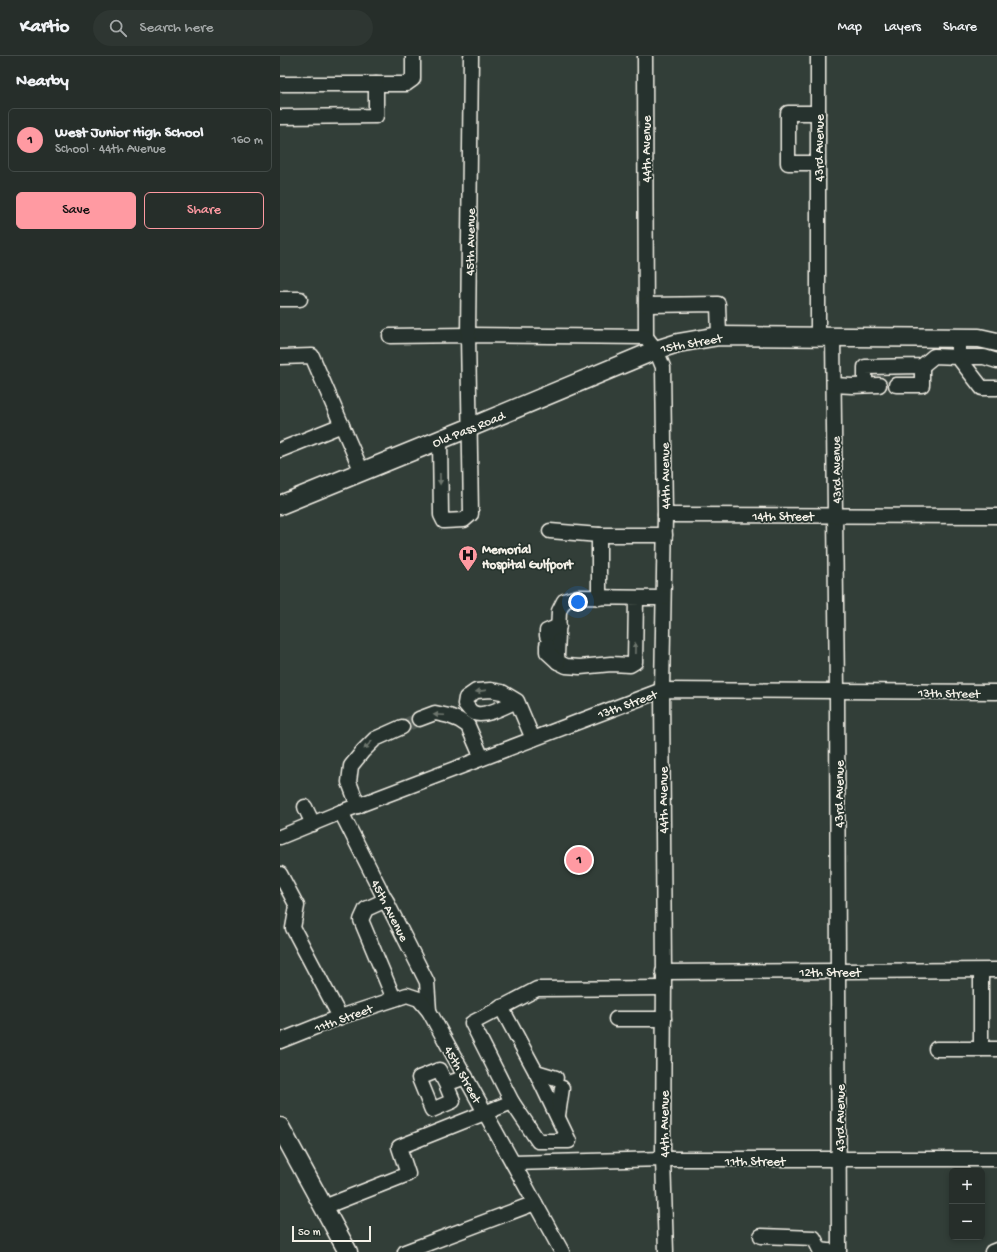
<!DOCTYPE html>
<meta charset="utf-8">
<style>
:root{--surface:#262e2a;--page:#2e3632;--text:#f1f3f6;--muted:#a4a8a8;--line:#424a47;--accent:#ff9aa2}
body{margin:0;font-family:"Gochi Hand",sans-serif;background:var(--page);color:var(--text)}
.controls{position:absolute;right:12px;bottom:12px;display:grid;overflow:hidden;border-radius:6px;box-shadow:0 2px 6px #0003}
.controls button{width:36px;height:36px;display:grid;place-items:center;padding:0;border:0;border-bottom:1px solid var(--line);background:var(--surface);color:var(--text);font:20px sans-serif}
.scale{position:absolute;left:12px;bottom:10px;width:79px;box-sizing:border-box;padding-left:4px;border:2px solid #f4f1e8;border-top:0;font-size:11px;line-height:14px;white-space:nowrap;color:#f4f1e8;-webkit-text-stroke:3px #26332d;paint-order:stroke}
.you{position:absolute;left:298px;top:546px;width:14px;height:14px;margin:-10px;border:3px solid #fff;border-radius:50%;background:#1a73e8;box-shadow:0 0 0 6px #1a73e833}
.badge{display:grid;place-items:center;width:26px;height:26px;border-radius:50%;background:var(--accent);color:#111;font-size:13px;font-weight:700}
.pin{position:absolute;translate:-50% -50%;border:2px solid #fff;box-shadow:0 1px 4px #0006}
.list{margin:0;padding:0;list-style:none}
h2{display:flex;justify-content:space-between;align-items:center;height:52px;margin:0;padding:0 16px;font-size:17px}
h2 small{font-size:13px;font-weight:400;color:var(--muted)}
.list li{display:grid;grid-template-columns:26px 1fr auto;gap:12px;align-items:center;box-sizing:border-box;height:64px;margin:0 8px 8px;padding:0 8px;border:1px solid var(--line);border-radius:6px}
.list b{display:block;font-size:15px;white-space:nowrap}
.list p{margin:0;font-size:13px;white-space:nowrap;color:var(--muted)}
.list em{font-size:13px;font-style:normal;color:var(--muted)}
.actions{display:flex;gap:8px;padding:12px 16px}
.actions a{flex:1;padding:9px 0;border:1px solid var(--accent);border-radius:6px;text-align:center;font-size:14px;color:var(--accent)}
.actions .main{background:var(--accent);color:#111}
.icon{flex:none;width:22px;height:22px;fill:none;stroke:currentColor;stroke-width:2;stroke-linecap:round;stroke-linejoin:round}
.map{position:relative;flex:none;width:717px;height:1196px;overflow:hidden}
header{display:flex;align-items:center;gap:24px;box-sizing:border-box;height:56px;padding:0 20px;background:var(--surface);border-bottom:1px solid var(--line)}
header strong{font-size:19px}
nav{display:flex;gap:22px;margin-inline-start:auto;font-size:14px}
.search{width:280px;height:36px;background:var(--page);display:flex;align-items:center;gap:10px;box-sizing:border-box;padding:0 14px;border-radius:22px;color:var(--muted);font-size:15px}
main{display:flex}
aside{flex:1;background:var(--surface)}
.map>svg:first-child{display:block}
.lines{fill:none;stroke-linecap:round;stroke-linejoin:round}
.minor-tunnel{stroke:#4f5952;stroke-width:14;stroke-dasharray:14 7;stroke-linecap:butt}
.minor-casing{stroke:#f4f1e8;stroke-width:17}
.major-casing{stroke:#f4f1e8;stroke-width:21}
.minor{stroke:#26332d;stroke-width:14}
.major{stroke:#26332d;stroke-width:18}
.oneway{fill:#6e766e}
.labels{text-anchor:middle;stroke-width:3.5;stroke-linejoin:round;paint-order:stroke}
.street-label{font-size:13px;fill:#f4f1e8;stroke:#26332d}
.poi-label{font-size:13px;font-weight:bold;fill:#f4f1e8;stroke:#26332d;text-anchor:start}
</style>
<header>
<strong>Kartio</strong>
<div class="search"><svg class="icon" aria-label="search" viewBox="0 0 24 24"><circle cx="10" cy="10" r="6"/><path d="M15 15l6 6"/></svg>Search here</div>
<nav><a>Map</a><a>Layers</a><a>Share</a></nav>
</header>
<main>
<aside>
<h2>Nearby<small></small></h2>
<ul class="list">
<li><span class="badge">1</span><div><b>West Junior High School</b><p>School · 44th Avenue</p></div><em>160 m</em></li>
</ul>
<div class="actions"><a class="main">Save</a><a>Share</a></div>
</aside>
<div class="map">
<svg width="717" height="1196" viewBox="0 0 717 1196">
<rect width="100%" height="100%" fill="#323e38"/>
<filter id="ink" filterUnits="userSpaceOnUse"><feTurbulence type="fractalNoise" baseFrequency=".025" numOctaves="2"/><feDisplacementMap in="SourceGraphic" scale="8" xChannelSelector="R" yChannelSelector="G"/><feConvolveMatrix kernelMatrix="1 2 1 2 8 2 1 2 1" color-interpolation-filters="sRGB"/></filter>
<g filter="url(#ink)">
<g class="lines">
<path class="minor-tunnel" d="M122,671l17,-8"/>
<g class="minor-casing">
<g id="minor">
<path d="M365,0l1,281"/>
<path d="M538,0v280"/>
<path d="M0,28h126l7,-5v-23"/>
<path d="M538,57h-30v50h30"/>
<path d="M0,61l96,-1v-32"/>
<path d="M0,243h20"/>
<path d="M366,249l72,-1 1,32"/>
<path d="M110,280l78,-1 178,2 10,13 7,17 2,148 -3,175 2,284 -1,185 3,93"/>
<path d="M553,280l4,355 2,561"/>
<path d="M0,301l32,-1 50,116"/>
<path d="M678,301l24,31h15"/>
<path d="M678,301h26l13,4"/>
<path d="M554,329l18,1 27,-1"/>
<path d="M585,329v-18l57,-1 12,-10 24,1v-19"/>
<path d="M616,329h26v-19"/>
<path d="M160,384l1,75 3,6 20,-1 7,-6 -3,-179 3,-279"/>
<path d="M0,394l62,-25"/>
<path d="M385,459l332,1"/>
<path d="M270,475l49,4"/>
<path d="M319,542v-63h66"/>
<path d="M356,542l-1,64 -5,3 -19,-1 -31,3 -14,-1 -8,-4 -1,-7 2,-44 5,-10 13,-4 86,1"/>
<path d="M267,580v-5l12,-5"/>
<path d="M267,589v7l11,10"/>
<path d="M237,645c-10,4 -32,17 -43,12 -4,-1 -6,-6 -9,-9l1,-6 10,-7 15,-1 11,2 15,9 16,38"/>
<path d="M139,663l16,-6 14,3 10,4 9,6 14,32"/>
<path d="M78,750l-9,-24 2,-16 12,-15 12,-12 27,-12"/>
<path d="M25,751l8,17"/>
<path d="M61,756l86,170 2,29"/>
<path d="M0,781l61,-25 321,-122 335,2"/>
<path d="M0,818l17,32 -4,22 47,89"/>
<path d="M106,844l-20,9 -5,11 33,79"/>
<path d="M701,915v78h16"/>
<path d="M383,916l334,-2"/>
<path d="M221,951l35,65 33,69h-31l-26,-39"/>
<path d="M336,963h48"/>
<path d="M0,985l60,-24 67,-22 12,4 10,12 133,241"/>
<path d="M656,993h45"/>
<path d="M256,1016l20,6"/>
<path d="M166,1028l7,17 -21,9 -13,-32 20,-8 7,14 20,-7"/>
<path d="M278,1059l4,-27"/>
<path d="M233,1107l150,-4h334"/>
<path d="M44,1151l84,-33 -9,-27 113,-45 -40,-79 65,-34 127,-1"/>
<path d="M481,1180l53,2 6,12 16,2"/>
<path d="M125,1196l130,-49"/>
<path d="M712,1196l5,-2"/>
</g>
</g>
<g class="major-casing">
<g id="major">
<path d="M0,449l189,-77 187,-78 22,-7 41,-7 260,2 18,4"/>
<path d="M0,1071l68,125"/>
</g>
</g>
<use href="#minor" class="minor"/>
<use href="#major" class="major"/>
</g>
<defs><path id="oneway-solid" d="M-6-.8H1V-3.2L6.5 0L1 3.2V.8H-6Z"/></defs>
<g class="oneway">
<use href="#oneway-solid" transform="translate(160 423) rotate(89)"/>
<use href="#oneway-solid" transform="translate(355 592) rotate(-89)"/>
<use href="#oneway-solid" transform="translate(201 635) rotate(172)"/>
<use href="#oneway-solid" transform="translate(159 659) rotate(-177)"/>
<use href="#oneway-solid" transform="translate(88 689) rotate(135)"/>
</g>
</g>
<defs>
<g id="hospital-pin" transform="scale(1)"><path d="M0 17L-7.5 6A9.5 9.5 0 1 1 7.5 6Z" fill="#ff9aa2" stroke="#26332d"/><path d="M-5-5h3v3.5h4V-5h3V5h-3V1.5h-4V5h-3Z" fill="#111"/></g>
</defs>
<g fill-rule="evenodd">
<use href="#hospital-pin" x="188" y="499"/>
</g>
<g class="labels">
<g class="street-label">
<text transform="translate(538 92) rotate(-90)" y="5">43rd Avenue</text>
<text transform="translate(365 93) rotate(-90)" y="5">44th Avenue</text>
<text transform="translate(189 186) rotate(-89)" y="5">45th Avenue</text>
<text transform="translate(411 286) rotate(-10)" y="5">15th Street</text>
<text transform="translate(188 372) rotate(-22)" y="5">Old Pass Road</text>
<text transform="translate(555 414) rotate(-91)" y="5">43rd Avenue</text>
<text transform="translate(384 420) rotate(-91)" y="5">44th Avenue</text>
<text x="503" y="464">14th Street</text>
<text transform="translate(669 636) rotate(1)" y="5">13th Street</text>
<text transform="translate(347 647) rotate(-20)" y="5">13th Street</text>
<text transform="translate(558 738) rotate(-90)" y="5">43rd Avenue</text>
<text transform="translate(382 744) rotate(-90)" y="5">44th Avenue</text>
<text transform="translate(111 854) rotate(63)" y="5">45th Avenue</text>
<text x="550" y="920">12th Street</text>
<text transform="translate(63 961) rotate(-20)" y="5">11th Street</text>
<text transform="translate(184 1018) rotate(61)" y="5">45th Street</text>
<text transform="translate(559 1062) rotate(-90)" y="5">43rd Avenue</text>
<text transform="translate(383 1068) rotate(-90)" y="5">44th Avenue</text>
<text x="475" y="1109">11th Street</text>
</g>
<g class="poi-label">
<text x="202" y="497">Memorial<tspan x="202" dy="15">Hospital Gulfport</tspan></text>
</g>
</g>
</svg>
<div class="controls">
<button>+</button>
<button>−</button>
</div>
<div class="scale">50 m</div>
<div class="you"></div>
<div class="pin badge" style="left:299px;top:804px">1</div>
</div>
</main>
